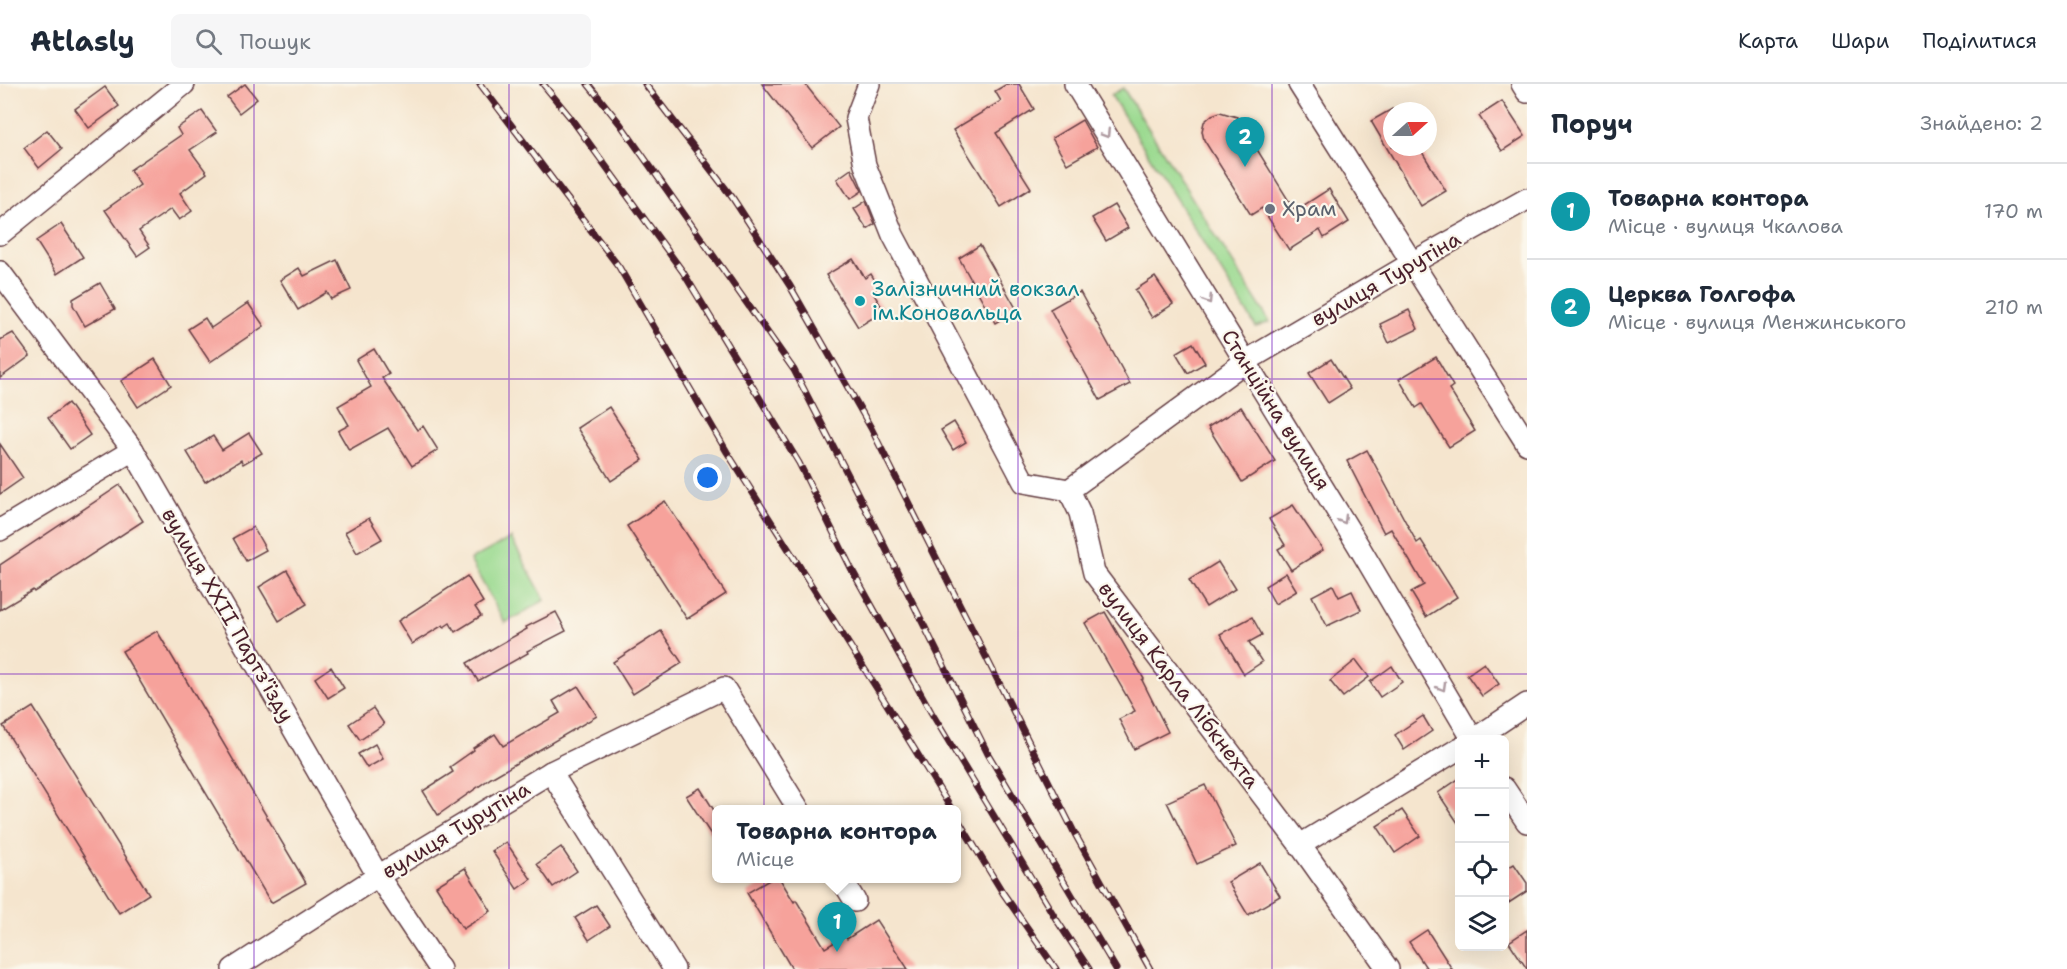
<!DOCTYPE html>
<html lang="uk">
<meta charset="utf-8">
<style>
:root{--surface:#fff;--page:#f6f6f7;--text:#1f2937;--muted:#747a83;--line:#e0e1e3;--accent:#7c3aed}
body{margin:0;font-family:"Shantell Sans",sans-serif;background:var(--page);color:var(--text)}
.controls{position:absolute;right:18px;bottom:18px;display:grid;overflow:hidden;border-radius:9px;box-shadow:0 6px 24px #0002}
.controls button{width:54px;height:54px;display:grid;place-items:center;padding:0;border:0;border-bottom:2px solid var(--line);background:var(--surface);color:var(--text);font:30px sans-serif}
.compass{position:absolute;left:1383px;top:18px;width:54px;height:54px;border-radius:50%;background:var(--surface);box-shadow:0 6px 24px #0002;rotate:69deg}
.you{position:absolute;left:708px;top:394px;width:21px;height:21px;margin:-15px;border:4px solid #fff;border-radius:50%;background:#1a73e8;box-shadow:0 0 0 9px #1a73e833}
.badge{display:grid;place-items:center;width:39px;height:39px;border-radius:50%;background:var(--accent);color:#fff;font-size:20px;font-weight:700}
.pin{position:absolute;translate:-50% -50px;filter:drop-shadow(0 2px 3px #0008)}
.pin::after{content:'';position:absolute;top:32px;width:21px;height:18px;background:inherit;clip-path:polygon(0 0,100% 0,50% 100%)}
.popup{position:absolute;left:712px;top:721px;width:249px;height:78px;box-sizing:border-box;display:grid;place-content:center;border-radius:9px;background:var(--surface);filter:drop-shadow(0 2px 4px #0005);font-size:20px;white-space:nowrap;color:var(--muted)}
.popup b{font-size:22px;color:var(--text)}
.popup::after{content:'';position:absolute;left:50%;top:100%;margin-left:-12px;border:12px solid transparent;border-top-color:var(--surface)}
.list{margin:0;padding:0;list-style:none}
h2{display:flex;justify-content:space-between;align-items:center;height:78px;margin:0;padding:0 24px;font-size:26px}
h2 small{font-size:20px;font-weight:400;color:var(--muted)}
.list li{display:grid;grid-template-columns:39px 1fr auto;gap:18px;align-items:center;box-sizing:border-box;height:96px;padding:0 24px;border-top:2px solid var(--line)}
.list b{display:block;font-size:22px;white-space:nowrap}
.list p{margin:0;font-size:20px;white-space:nowrap;color:var(--muted)}
.list em{font-size:20px;font-style:normal;color:var(--muted)}
.icon{flex:none;width:33px;height:33px;fill:none;stroke:currentColor;stroke-width:2;stroke-linecap:round;stroke-linejoin:round}
.map{position:relative;flex:none;width:1527px;height:885px;overflow:hidden}
header{display:flex;align-items:center;gap:36px;box-sizing:border-box;height:84px;padding:0 30px;background:var(--surface);border-bottom:2px solid var(--line)}
header strong{font-size:28px}
nav{display:flex;gap:33px;margin-inline-start:auto;font-size:21px}
.search{width:420px;height:54px;background:var(--page);display:flex;align-items:center;gap:15px;box-sizing:border-box;padding:0 21px;border-radius:9px;color:var(--muted);font-size:22px}
main{display:flex}
aside{flex:1;background:var(--surface)}
.map>svg:first-child{display:block}
.green{fill:#99d98e;stroke:#727c5c;stroke-width:1.5}
.building{fill:#f6a29b}
.lines{fill:none;stroke-linecap:round;stroke-linejoin:round}
.minor-casing{stroke:#643d43;stroke-width:24}
.minor{stroke:#fff;stroke-width:21}
.rail-casing{stroke:#4a1f2b;stroke-width:7}
.rail{stroke:#fbf7ec;stroke-width:4.5;stroke-dasharray:14;stroke-linecap:butt}
.oneway{stroke:#ae9aa0}
.grid{fill:none;stroke:#7b2cbf;stroke-width:1.5;stroke-opacity:0.55}
.worship-dot{fill:#6b7280;stroke:#fbf7ec;stroke-width:2}
.culture-dot{fill:#0f9aa8;stroke:#fbf7ec;stroke-width:2}
.labels{text-anchor:middle;stroke-width:4.5;stroke-linejoin:round;paint-order:stroke}
.worship-label{font-size:21px;fill:#5b616d;stroke:#fbf7ec;text-anchor:start}
.street-label{font-size:21px;fill:#4a1f2b;stroke:#fbf7ec}
.culture-label{font-size:21px;fill:#0d838f;stroke:#fbf7ec;text-anchor:start}
</style>
<header>
<strong>Atlasly</strong>
<div class="search"><svg class="icon" aria-label="search" viewBox="0 0 24 24"><circle cx="10" cy="10" r="6"/><path d="M15 15l6 6"/></svg>Пошук</div>
<nav><a>Карта</a><a>Шари</a><a>Поділитися</a></nav>
</header>
<main>
<div class="map">
<svg width="1527" height="885" viewBox="0 0 1527 885">
<rect width="100%" height="100%" fill="#fbf7ec"/>
<filter id="ink" filterUnits="userSpaceOnUse"><feTurbulence type="fractalNoise" baseFrequency=".0167" numOctaves="2"/><feDisplacementMap in="SourceGraphic" scale="12" xChannelSelector="R" yChannelSelector="G"/><feConvolveMatrix kernelMatrix="1 2 1 2 8 2 1 2 1" color-interpolation-filters="sRGB"/></filter>
<filter id="wash" filterUnits="userSpaceOnUse"><feTurbulence type="fractalNoise" baseFrequency=".008" numOctaves="4" result="noise"/><feDisplacementMap in="SourceGraphic" scale="24" xChannelSelector="R" yChannelSelector="G"/><feGaussianBlur stdDeviation="1.35" result="paint"/><feColorMatrix in="noise" values="0 0 0 0 0 0 0 0 0 0 0 0 0 0 0 0 0 1.4 0 .05"/><feComposite in="paint" operator="in"/></filter>
<g filter="url(#wash)">
<rect width="100%" height="100%" fill="#f5e5ce"/>
<g class="green">
<path d="M1123,4l147,234 -14,5 -145,-232z"/>
<path d="M511,454l34,62 -40,23 -35,-63z"/>
</g>
<g id="blocks">
<g class="building">
<path d="M245,0l12,15 -18,14 -12,-16z"/>
<path d="M762,0h43l34,43 -27,21z"/>
<path d="M1007,0h12l15,25 -38,24 35,55 -30,19 -48,-77 48,-29 -6,-10z"/>
<path d="M105,3l14,19 -30,22 -14,-19z"/>
<path d="M1502,17l23,35 -23,15 -23,-35z"/>
<path d="M1392,25v38h27l27,44 -25,15 -50,-85z"/>
<path d="M202,27l15,21 -27,18 17,23 -27,20 12,18 -13,9 -8,-11 -32,22 11,16 -13,9 -32,-46 35,-25 -10,-15 51,-35 -4,-7z"/>
<path d="M1220,28l17,5 58,94 34,-22 20,33 -25,16 -4,-8 -31,20 -27,-42 -11,7 -47,-75 -2,-9 2,-9 8,-7z"/>
<path d="M1082,36l15,27 -30,17 -15,-26z"/>
<path d="M47,46l15,19 -23,19 -15,-20z"/>
<path d="M851,85l11,22 -12,8 -13,-20z"/>
<path d="M866,117l9,23 -8,5 -13,-20z"/>
<path d="M1114,121l14,23 -22,13 -14,-23z"/>
<path d="M61,140l22,33 -26,17 -21,-33z"/>
<path d="M980,161l37,65 -22,13 -36,-65z"/>
<path d="M853,175l12,19 6,-4 8,13 -7,4 12,20 -26,16 -32,-52z"/>
<path d="M337,176l14,30 -20,9 -4,-7 -29,18 -18,-30 19,-12 5,8z"/>
<path d="M1155,193l18,27 -21,14 -17,-28z"/>
<path d="M100,199l15,26 -30,17 -12,-21v-6z"/>
<path d="M1080,208l50,92 -30,16 -50,-91z"/>
<path d="M248,219l16,23 -54,36 -22,-33 17,-11 6,10z"/>
<path d="M1409,226l9,19 -29,14 -9,-19z"/>
<path d="M13,249l17,23 -30,22v-38z"/>
<path d="M1193,259l12,20 -17,10 -12,-20z"/>
<path d="M374,265l15,25 -7,4 35,52 6,-4 15,24 -26,16 -24,-38 -39,22 -11,-19 11,-6 -11,-19 33,-19 -15,-27z"/>
<path d="M1436,273l17,29 -4,3 26,42 -26,16 -27,-43 -6,4 -17,-29z"/>
<path d="M155,275l16,26 -33,22 -17,-26z"/>
<path d="M1331,275l19,30 -22,14 -19,-30z"/>
<path d="M68,319l22,32 -20,14 -22,-31z"/>
<path d="M609,323l34,53 -32,21 -34,-53z"/>
<path d="M1241,323l34,54 -33,21 -34,-55z"/>
<path d="M954,338l12,20 -13,8 -12,-20z"/>
<path d="M249,349l13,20 -19,11 -2,-4 -36,22 -18,-30 26,-16 9,14z"/>
<path d="M0,360l23,34 -23,16z"/>
<path d="M1367,366l50,93 4,-3 36,57 -31,20 -15,-25 13,-7 -33,-56 -7,4 -37,-72z"/>
<path d="M120,401l23,36 -109,71 -1,-2 -33,20v-45z"/>
<path d="M665,417l61,93 -39,25 -60,-93z"/>
<path d="M1293,421l30,45 -32,20 -13,-21 7,-4 -16,-26z"/>
<path d="M369,434l13,21 -25,14 -12,-21z"/>
<path d="M253,443l13,23 -20,11 -13,-23z"/>
<path d="M1218,478l17,27 -29,18 -17,-27z"/>
<path d="M287,486l20,34 -28,17 -20,-34z"/>
<path d="M1286,489l11,18 -22,13 -10,-18z"/>
<path d="M467,492l16,26 -8,5 6,9 -26,16 -5,-9 -6,4 -1,-2 -31,19 -14,-23z"/>
<path d="M1333,501l6,12 13,-6 9,19 -34,16 -15,-30z"/>
<path d="M556,528l10,19 -39,20 1,2 -50,28 -11,-18 60,-34 -1,-2z"/>
<path d="M1105,528l39,67 -2,1 26,52 -34,17 -15,-30 16,-8 -50,-88z"/>
<path d="M1252,533l10,18 -13,7 13,20 -18,12 -24,-40z"/>
<path d="M157,547l149,252 -35,20 -149,-252z"/>
<path d="M661,547l21,32 -49,31 -20,-32z"/>
<path d="M1356,576l13,17 -26,20 -13,-16z"/>
<path d="M1484,579l15,21 -17,12 -15,-21z"/>
<path d="M1392,582l10,16 -22,15 -10,-15z"/>
<path d="M331,583l13,21 -16,10 -13,-20z"/>
<path d="M578,602l19,30 -106,62 -53,37 -15,-24 30,-19 -3,-5 24,-17 -1,-2 22,-14 8,12 57,-33 -7,-12z"/>
<path d="M33,623l116,187 -30,19 -116,-187z"/>
<path d="M373,624l11,16 -24,16 -11,-16z"/>
<path d="M1423,632l9,15 -28,19 -9,-15z"/>
<path d="M375,660l8,15 -16,9 -9,-14z"/>
<path d="M1460,694v48l-22,-33z"/>
<path d="M1205,701l31,61 -39,18 -30,-62z"/>
<path d="M700,704l17,27v29l-31,-48z"/>
<path d="M1402,726l18,26 -25,17 -18,-27z"/>
<path d="M506,758l25,37 -14,10 -25,-38z"/>
<path d="M561,763l16,24 -24,16 -16,-23z"/>
<path d="M1260,779l20,33 -32,19 -20,-33z"/>
<path d="M1514,780l13,19v8l-23,15v-36z"/>
<path d="M465,784l26,43 -28,18 -27,-43z"/>
<path d="M771,795h9l14,23 2,-2 29,48 20,-12 2,3 29,-19 32,49h-116l-45,-76z"/>
<path d="M596,821l14,21 -21,14 -14,-22z"/>
<path d="M1427,846l25,39h-25l-18,-27z"/>
<path d="M1527,846v39l-18,-27z"/>
</g>
</g>
</g>
<g filter="url(#ink)">
<use href="#blocks" fill-opacity="0" stroke="#643d43" stroke-width="1.5"/>
<g class="lines">
<g class="minor-casing">
<g id="minor">
<path d="M869,0l-13,34 9,47 28,70 131,247 45,8 11,23 14,60 206,272 88,124"/>
<path d="M1075,0l283,461 115,195"/>
<path d="M1299,0l228,360"/>
<path d="M1522,0l5,8"/>
<path d="M0,150l184,-150"/>
<path d="M0,188l133,178 245,426 62,93"/>
<path d="M1069,406l177,-129 166,-98 115,-64"/>
<path d="M0,446l133,-80"/>
<path d="M1473,656l54,-36"/>
<path d="M551,688l123,197"/>
<path d="M1504,704l23,34"/>
<path d="M1300,761l160,-97"/>
<path d="M841,794l14,23"/>
<path d="M233,885l145,-93 173,-104 173,-84 75,122"/>
</g>
</g>
<use href="#minor" class="minor"/>
<g class="rail-casing">
<g id="rail">
<path d="M480,0l139,183 108,185 154,243 71,115"/>
<path d="M543,0l27,33 113,155 116,191 53,107 79,142 125,207 33,50"/>
<path d="M588,0l33,41 173,245 86,167 108,217 128,215"/>
<path d="M645,0l87,113 58,89 81,142 204,406 75,135"/>
<path d="M957,734l46,75 53,76"/>
</g>
</g>
<use href="#rail" class="rail"/>
</g>
<defs><path id="oneway-chevron" d="M-2-3.5L2.5 0L-2 3.5" fill="none" stroke-width="1.6" stroke-linecap="round" stroke-linejoin="round" transform="scale(1.5)"/></defs>
<g class="oneway">
<use href="#oneway-chevron" transform="translate(1106 50) rotate(58)"/>
<use href="#oneway-chevron" transform="translate(1208 216) rotate(58)"/>
<use href="#oneway-chevron" transform="translate(1343 436) rotate(59)"/>
<use href="#oneway-chevron" transform="translate(1442 603) rotate(60)"/>
</g>
</g>
<path class="grid" d="M254,0v885M509,0v885M764,0v885M1018,0v885M1272,0v885M0,295h1527M0,590h1527"/>
<circle class="worship-dot" cx="1270" cy="125" r="6"/>
<circle class="culture-dot" cx="860" cy="217" r="6"/>
<g class="labels">
<g class="worship-label">
<text x="1282" y="132">Храм</text>
</g>
<g class="street-label">
<text transform="translate(1386 195) rotate(-30)" y="7">вулиця Турутіна</text>
<text transform="translate(1276 326) rotate(58)" y="7">Станційна вулиця</text>
<text transform="translate(228 531) rotate(60)" y="7">вулиця XXII Партз'їзду</text>
<text transform="translate(1179 601) rotate(53)" y="7">вулиця Карла Лібкнехта</text>
<text transform="translate(456 746) rotate(-31)" y="7">вулиця Турутіна</text>
</g>
<g class="culture-label">
<text x="872" y="212">Залізничний вокзал<tspan x="872" dy="24">ім.Коновальца</tspan></text>
</g>
</g>
</svg>
<div class="controls">
<button>+</button>
<button>−</button>
<button><svg class="icon" aria-label="locate" viewBox="0 0 24 24"><circle cx="12" cy="12" r="6"/><path d="M12 2v4M12 18v4M2 12h4M18 12h4"/></svg></button>
<button><svg class="icon" aria-label="layers" viewBox="0 0 24 24"><path d="M12 4l9 5-9 5-9-5zM3 14l9 5 9-5"/></svg></button>
</div>
<svg class="compass" viewBox="-18 -18 36 36"><path d="M0-13l5 13h-10z" fill="#e53935"/><path d="M0 13l5-13h-10z" fill="#747a83"/></svg>
<div class="you"></div>
<div class="pin badge" style="left:837px;top:868px;background:#0f9aa8">1</div>
<div class="popup"><b>Товарна контора</b>Місце</div>
<div class="pin badge" style="left:1245px;top:83px;background:#0f9aa8">2</div>
</div>
<aside>
<h2>Поруч<small>Знайдено: 2</small></h2>
<ul class="list">
<li><span class="badge" style="background:#0f9aa8">1</span><div><b>Товарна контора</b><p>Місце · вулиця Чкалова</p></div><em>170 m</em></li>
<li><span class="badge" style="background:#0f9aa8">2</span><div><b>Церква Голгофа</b><p>Місце · вулиця Менжинського</p></div><em>210 m</em></li>
</ul>
</aside>
</main>
